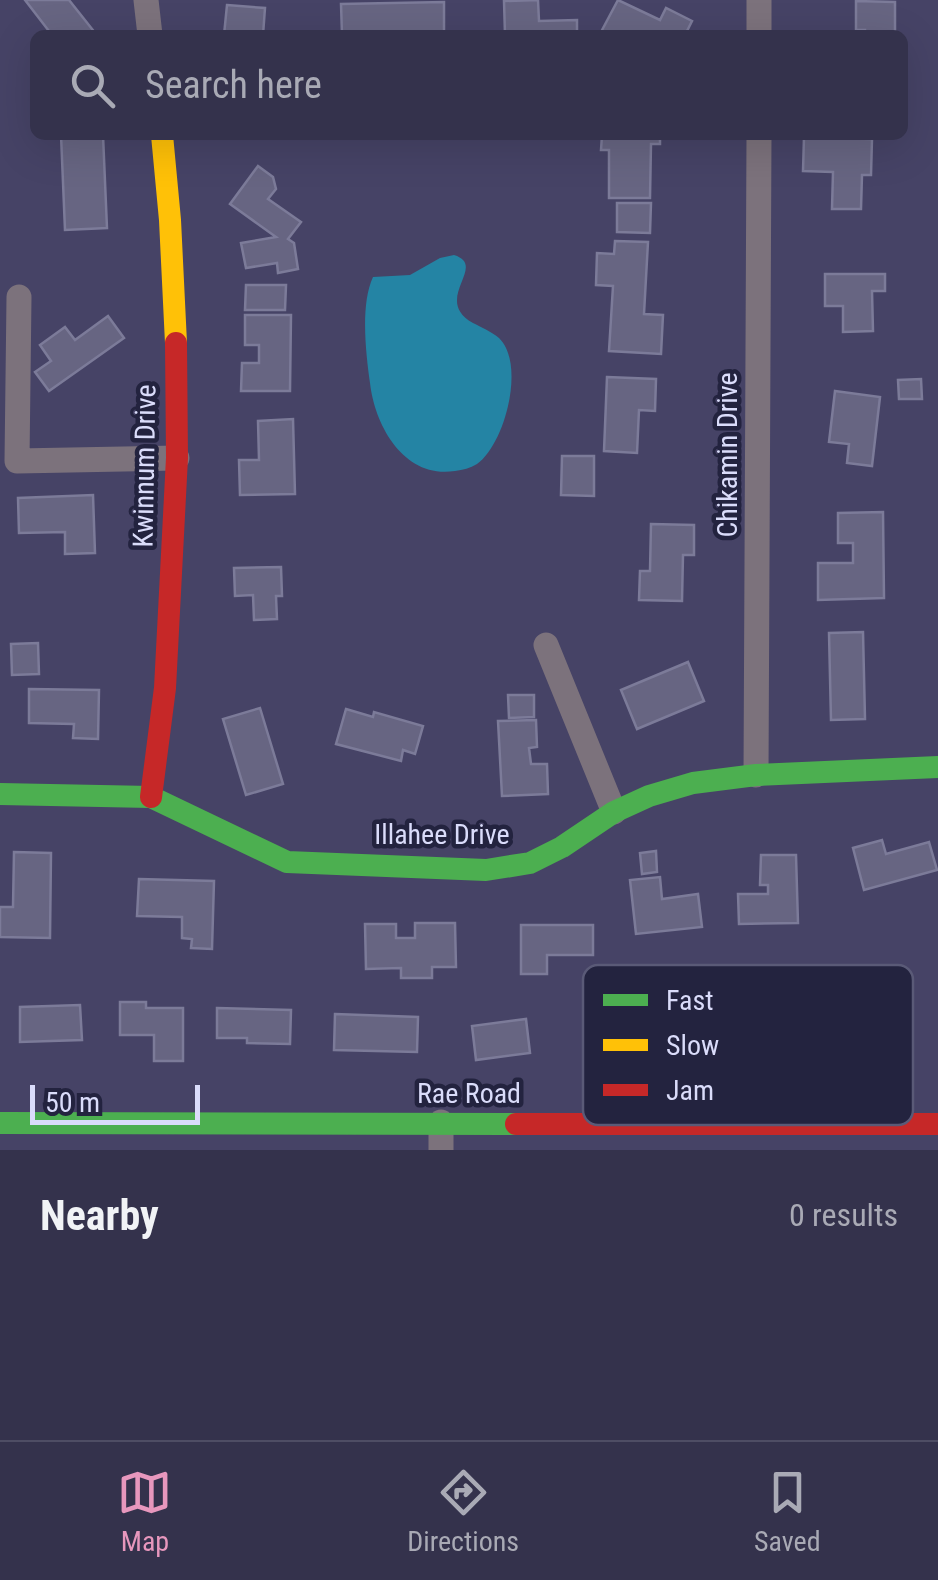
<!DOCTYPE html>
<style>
:root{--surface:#34324c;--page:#3c3a53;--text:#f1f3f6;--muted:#a9aab5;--line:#4e4d64;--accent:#e797bd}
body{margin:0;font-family:"Roboto Condensed",sans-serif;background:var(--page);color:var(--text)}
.scale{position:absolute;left:30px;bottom:25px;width:170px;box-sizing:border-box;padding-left:10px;border:5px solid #dadcfa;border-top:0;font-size:28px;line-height:35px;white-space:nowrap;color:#dadcfa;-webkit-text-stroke:8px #23233f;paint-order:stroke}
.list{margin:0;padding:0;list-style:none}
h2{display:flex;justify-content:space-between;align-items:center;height:130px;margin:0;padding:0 40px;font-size:42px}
h2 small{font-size:32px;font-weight:400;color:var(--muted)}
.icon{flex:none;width:55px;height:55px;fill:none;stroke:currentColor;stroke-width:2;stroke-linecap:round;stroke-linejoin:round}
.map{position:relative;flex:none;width:938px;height:1150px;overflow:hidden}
.search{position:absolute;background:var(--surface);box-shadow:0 10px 40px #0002;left:30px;right:30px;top:30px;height:110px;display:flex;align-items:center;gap:25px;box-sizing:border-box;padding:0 35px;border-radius:15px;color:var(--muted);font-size:38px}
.sheet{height:290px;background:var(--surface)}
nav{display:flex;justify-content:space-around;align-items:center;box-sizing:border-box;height:140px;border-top:2px solid var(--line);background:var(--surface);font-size:28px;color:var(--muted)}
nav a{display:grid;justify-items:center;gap:5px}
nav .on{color:var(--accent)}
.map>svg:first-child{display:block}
.water{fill:#2484a4}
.building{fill:#676582;stroke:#7c7b99;stroke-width:2.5}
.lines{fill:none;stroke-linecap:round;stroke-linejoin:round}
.street{stroke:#7c727c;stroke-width:25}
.fast{stroke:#4caf50;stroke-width:22}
.slow{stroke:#ffc107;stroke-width:22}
.jam{stroke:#c62828;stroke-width:22}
.labels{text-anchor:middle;stroke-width:9;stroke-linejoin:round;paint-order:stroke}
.street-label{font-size:28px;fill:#dadcfa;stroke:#23233f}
.key{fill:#23233f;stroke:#5a5a77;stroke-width:2.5}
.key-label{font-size:28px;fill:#dadcfa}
</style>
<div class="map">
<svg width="938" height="1150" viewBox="0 0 938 1150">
<rect width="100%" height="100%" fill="#464366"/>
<path class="water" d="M454,255c35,11 -23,44 19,68 8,4 19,9 26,15 27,26 6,106 -22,126 -7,4 -14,6 -22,7 -50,8 -80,-44 -85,-88 -4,-29 -10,-78 3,-106l37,-2 30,-17z"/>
<g class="building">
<path d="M25,0h44l27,34 -44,1z"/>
<path d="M538,0l1,21 38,-1v15h-72l-1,-34z"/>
<path d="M618,0l42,20 6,-12 26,13 -7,14h-79l-5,-3z"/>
<path d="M856,1l39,1v33h-30v-5h-9z"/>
<path d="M444,2v33h-102l-1,-31z"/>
<path d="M227,5l38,3 -2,27h-39z"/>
<path d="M61,135h42l4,93 -42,2z"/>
<path d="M602,135h58v9h-9l-1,54h-41v-48h-8z"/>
<path d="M804,137l68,2 -1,36h-9l-1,34h-29l1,-37 -30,-1z"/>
<path d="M258,166l15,11 3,12 -8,10 33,23 -13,17 6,4 4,26 -20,4 -1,-10 -31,5 -5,-25 35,-6 -46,-33z"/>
<path d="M617,203h34l-1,30 -33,-1z"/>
<path d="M615,241l33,1 -4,72 19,1 -2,39 -52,-3 4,-65 -17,-1 1,-32 17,1z"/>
<path d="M825,274h60v17h-13l1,40 -30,1v-26h-18z"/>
<path d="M246,285h40l-1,25h-40z"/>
<path d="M245,315h46l-1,76h-49l1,-28h17v-18h-14z"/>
<path d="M108,316l16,22 -75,53 -14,-19 16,-11 -11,-16 25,-18 10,13z"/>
<path d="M607,377l49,2 -1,32 -16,-1 -2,43 -33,-2z"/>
<path d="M921,379l1,20h-23l-1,-19z"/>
<path d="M835,391l45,6 -8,69 -25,-3 2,-19 -20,-2z"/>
<path d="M293,419l2,75 -55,1 -1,-35h20l-1,-39z"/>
<path d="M562,456h32v40l-33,-1z"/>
<path d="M93,495l2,58 -30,1v-22l-46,1 -1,-35z"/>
<path d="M883,512l1,86 -66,2v-37h35v-20h-15v-30z"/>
<path d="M651,524l43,1v30h-11l-1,46 -43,-1 1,-29h10z"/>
<path d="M281,567l1,29h-6l1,23 -23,1 -1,-25 -18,1 -1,-28z"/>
<path d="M863,632l2,87 -34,1 -2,-87z"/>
<path d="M38,643l1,31 -27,1 -1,-31z"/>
<path d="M688,662l16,39 -67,28 -16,-39z"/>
<path d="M29,689l70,1 -1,49 -25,-1 1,-14 -45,-1z"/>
<path d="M508,695h26v22l-25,1z"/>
<path d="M260,708l23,76 -37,11 -23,-76z"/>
<path d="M346,709l27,8 1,-5 49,14 -8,28 -12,-4 -2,11 -65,-17z"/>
<path d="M536,720l1,27 -8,1 2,16h16l1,30 -46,2 -4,-75z"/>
<path d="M882,840l4,14 43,-12 8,28 -73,20 -11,-42z"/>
<path d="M656,851l1,21 -15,2 -2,-21z"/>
<path d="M14,852l37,1 -1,85 -50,-1v-30h13z"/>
<path d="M761,855h35l2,68 -59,1 -1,-30h30v-9h-8z"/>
<path d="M660,877l2,22 36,-5 4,33 -66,7 -6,-54z"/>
<path d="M139,879l75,2 -2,68 -21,-1 1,-9 -10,-1v-21l-45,-1z"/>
<path d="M415,923h40l1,44h-24v11h-31v-10l-35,1 -1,-45h31v14h19z"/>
<path d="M521,925h72v30h-46v19h-26z"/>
<path d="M120,1002h26v6h37v53h-29v-26h-34z"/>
<path d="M80,1005l2,35 -62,2v-35z"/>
<path d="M217,1008l74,2 -1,34 -43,-1v-5h-30z"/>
<path d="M335,1014l83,3 -1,35 -83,-2z"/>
<path d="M526,1019l4,34 -54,7 -4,-34z"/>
</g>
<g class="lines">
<g class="street">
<path d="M146,0l4,35"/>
<path d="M759,35v-35"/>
<path d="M19,297l-2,164 160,-3"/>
<path d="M546,645l68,167"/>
<path d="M756,775l3,-640"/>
<path d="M441,1122v28"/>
</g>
<g class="fast">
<path d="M0,794l151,3 136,65 199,8 44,-7 32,-16 52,-35 35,-16 44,-13 63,-8 182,-8"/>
<path d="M0,1123l516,1"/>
</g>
<path class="slow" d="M162,135l8,85 6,123"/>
<g class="jam">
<path d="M151,797l14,-109 12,-230 -1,-115"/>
<path d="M516,1124h422"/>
</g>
</g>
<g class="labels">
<g class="street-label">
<text transform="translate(727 455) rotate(-90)" y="10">Chikamin Drive</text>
<text transform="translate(144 466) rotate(-89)" y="10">Kwinnum Drive</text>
<text x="442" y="844">Illahee Drive</text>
<text x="469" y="1103">Rae Road</text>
</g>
</g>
<rect x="583" y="965" width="330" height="160" rx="15" class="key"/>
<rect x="603" y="994" width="45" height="12" fill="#4caf50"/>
<rect x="603" y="1039" width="45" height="12" fill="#ffc107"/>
<rect x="603" y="1084" width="45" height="12" fill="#c62828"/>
<g class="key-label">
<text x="666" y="1010">Fast</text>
<text x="666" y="1055">Slow</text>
<text x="666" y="1100">Jam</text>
</g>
</svg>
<div class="scale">50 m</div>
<div class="search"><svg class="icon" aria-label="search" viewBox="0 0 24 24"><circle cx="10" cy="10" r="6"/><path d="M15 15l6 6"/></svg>Search here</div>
</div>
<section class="sheet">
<h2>Nearby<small>0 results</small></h2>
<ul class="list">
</ul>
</section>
<nav>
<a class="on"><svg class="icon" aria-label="map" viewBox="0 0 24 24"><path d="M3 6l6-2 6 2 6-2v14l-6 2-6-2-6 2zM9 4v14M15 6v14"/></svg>Map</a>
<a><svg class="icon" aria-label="directions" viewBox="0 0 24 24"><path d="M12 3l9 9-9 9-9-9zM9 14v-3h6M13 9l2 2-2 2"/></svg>Directions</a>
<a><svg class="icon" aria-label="saved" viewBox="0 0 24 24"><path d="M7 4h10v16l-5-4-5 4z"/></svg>Saved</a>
</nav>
